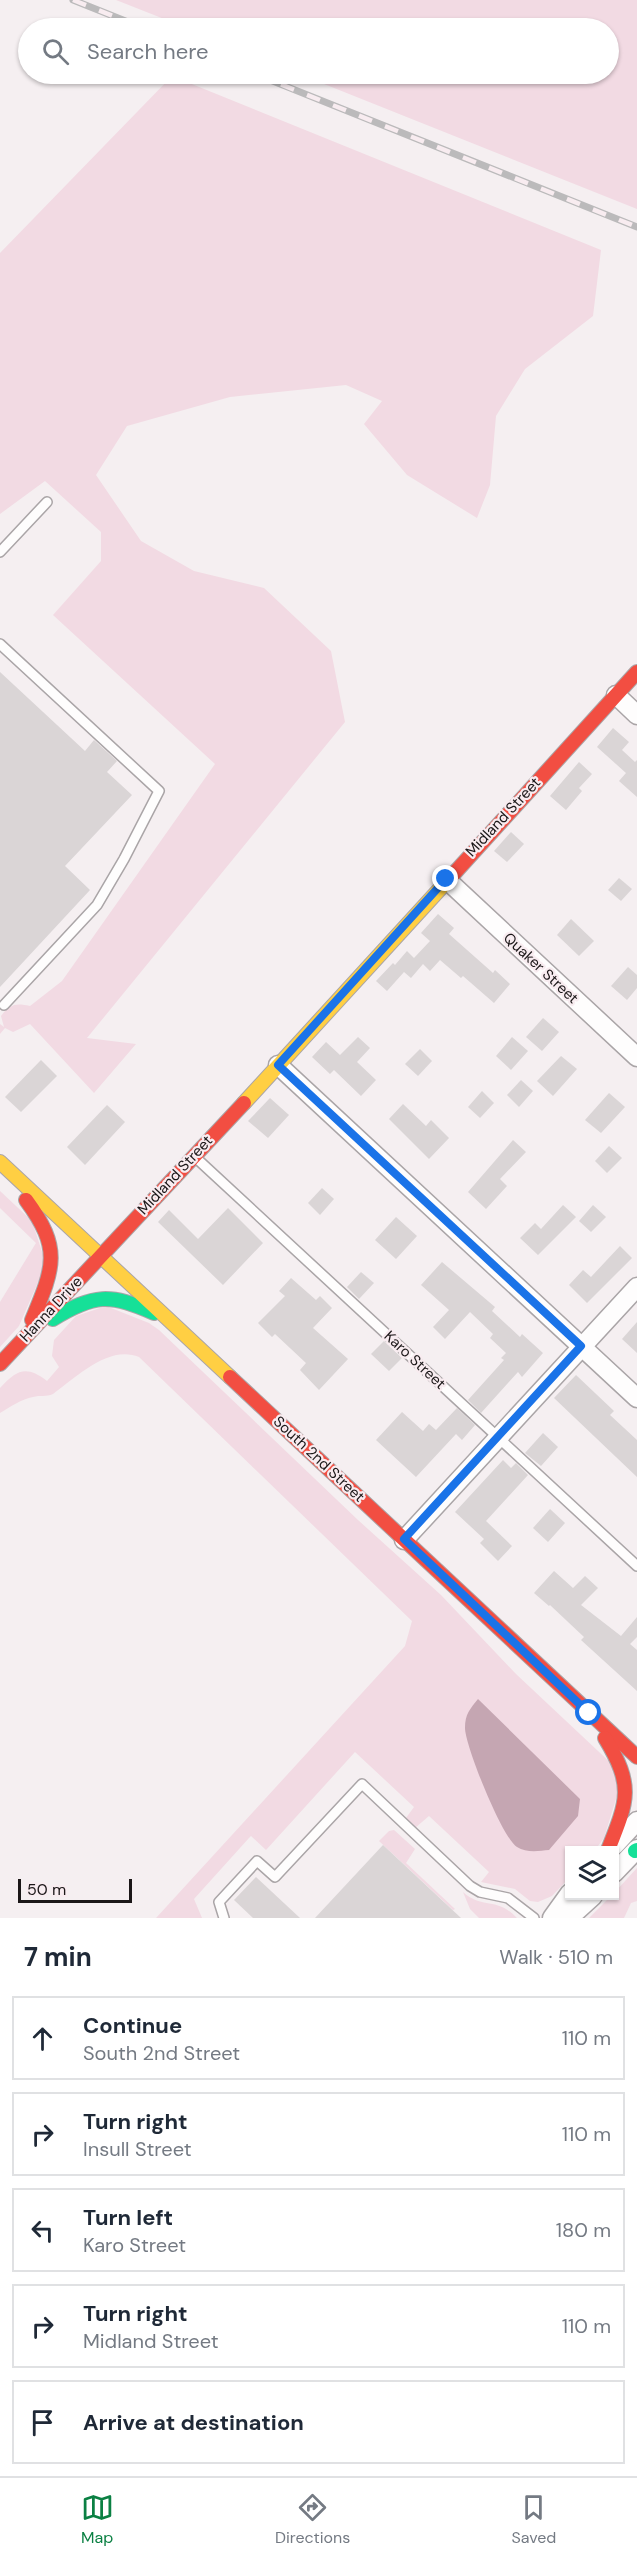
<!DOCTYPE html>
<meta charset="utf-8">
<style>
:root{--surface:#fff;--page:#f2f2f3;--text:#1f2937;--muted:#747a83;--line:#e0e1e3;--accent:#0b8043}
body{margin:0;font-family:"DM Sans",sans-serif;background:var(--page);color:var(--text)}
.controls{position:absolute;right:18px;bottom:18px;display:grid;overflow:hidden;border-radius:0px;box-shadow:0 2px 4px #0004}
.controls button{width:54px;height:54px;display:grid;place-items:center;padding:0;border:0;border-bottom:2px solid var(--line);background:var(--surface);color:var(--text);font:30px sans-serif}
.scale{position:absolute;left:18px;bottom:15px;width:114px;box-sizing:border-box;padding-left:6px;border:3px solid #1b1718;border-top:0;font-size:16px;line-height:21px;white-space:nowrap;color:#1b1718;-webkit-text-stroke:4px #f8ecf0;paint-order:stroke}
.stop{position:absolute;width:18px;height:18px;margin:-14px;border:4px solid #1a73e8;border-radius:50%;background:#fff}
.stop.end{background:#1a73e8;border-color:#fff;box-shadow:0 2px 6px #0008}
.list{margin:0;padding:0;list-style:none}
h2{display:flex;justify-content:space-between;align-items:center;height:78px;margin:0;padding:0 24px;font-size:26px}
h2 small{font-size:20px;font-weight:400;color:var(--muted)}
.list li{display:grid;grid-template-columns:39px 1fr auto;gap:18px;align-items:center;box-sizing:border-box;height:84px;margin:0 12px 12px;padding:0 12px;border:2px solid var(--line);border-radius:0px}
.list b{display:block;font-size:22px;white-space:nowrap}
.list p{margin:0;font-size:20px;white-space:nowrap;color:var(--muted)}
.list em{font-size:20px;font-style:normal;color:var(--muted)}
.icon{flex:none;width:33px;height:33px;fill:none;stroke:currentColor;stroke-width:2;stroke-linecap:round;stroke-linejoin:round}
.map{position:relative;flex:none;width:637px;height:1918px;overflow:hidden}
.search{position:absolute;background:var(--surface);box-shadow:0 2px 4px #0004;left:18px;right:18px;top:18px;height:66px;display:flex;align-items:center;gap:15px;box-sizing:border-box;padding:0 21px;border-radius:33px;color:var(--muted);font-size:22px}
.sheet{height:558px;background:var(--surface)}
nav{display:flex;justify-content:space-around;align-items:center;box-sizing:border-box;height:84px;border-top:2px solid var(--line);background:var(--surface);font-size:16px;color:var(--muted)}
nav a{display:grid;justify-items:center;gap:3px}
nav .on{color:var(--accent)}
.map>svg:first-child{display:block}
.green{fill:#f2dae3}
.water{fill:#c5a6b2}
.building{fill:#dad5d6}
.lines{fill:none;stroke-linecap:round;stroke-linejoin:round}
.lane-casing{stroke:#aaa5a7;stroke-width:12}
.street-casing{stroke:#aaa5a7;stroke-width:21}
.fast-casing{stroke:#aaa5a7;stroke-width:16}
.slow-casing{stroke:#aaa5a7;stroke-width:16}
.jam-casing{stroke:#aaa5a7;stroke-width:16}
.lane{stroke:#fefdfd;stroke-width:9}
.street{stroke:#fefdfd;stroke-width:18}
.fast{stroke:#16e098;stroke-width:14}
.slow{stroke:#ffcf43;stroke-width:14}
.jam{stroke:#f24e42;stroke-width:14}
.rail-casing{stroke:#bbbabb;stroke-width:7}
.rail{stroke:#f8ecf0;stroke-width:4.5;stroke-dasharray:14;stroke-linecap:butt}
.route{stroke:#1a73e8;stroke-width:8}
.labels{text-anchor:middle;stroke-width:4.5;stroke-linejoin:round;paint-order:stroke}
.street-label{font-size:15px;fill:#1b1718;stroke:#f8ecf0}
</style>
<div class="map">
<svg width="637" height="1918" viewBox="0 0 637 1918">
<rect width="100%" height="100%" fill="#f5eff1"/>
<g class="green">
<path d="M116,0h521v209l-338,-135h309v-46h-421z"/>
<path d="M172,76l429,174 -8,66 -68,53 -29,47 -6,69 -13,33 -70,-43 -43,-51 18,-23 -36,-16 -116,12 -103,29 -31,49 45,66 53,30 70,17 67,63 14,71 -258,316 49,6 -42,49 -64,-69 -17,8 -8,-4 -5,6v-10l4,3 -3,-11c9,-12 15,-13 29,-10l32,-25 153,-217 -162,-149 48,-54v-29l-56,-51 -45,33v-261z"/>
<path d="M0,1191l32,30 14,43 -27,62 -19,21v-45l36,-59 -36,-35z"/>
<path d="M106,1306l43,17 10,7 199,190 83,75 75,79 98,92 7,17 -17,55 -9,12h-25l-1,28 -17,18 -14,6 -8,-1 -15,-12 -34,-7 8,-10 -60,-56 -14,12 -9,-10 8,-11 -59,-55 -89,98 -15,-14 -2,2 -55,61 8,19h-46l249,-272 7,-25 -273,-264c-31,-12 -62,20 -86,37 -7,3 -13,1 -20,3 -11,2 -23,10 -33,16v-25c17,-18 26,-23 47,-7l12,-14 -7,-11 2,-16 22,-24z"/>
<path d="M394,1830l21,19 -9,14 49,46 -2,1 -74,-69 10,-10z"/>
<path d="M637,1868v33l-6,2 -7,15h-35l22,-22h3l1,-4z"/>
<path d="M463,1892c20,18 33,4 54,26h-38l-9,-9z"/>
</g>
<path class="water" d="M478,1699l102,100 -2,17 -29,34c-10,1 -23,3 -32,-3 -15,-9 -52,-102 -52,-119 0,-14 5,-19 13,-29z"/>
<g class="building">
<path d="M0,672l85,79 9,-11 23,21 -10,11 25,23 -67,71 25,24 -90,97z"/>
<path d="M613,728l16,14 -7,8 13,12 2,-2v37l-18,-16 7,-8 -29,-26z"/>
<path d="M579,762l13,12 -13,14 3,3 -16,19 -16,-14z"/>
<path d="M511,832l13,12 -17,18 -13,-11z"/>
<path d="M619,878l13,11 -11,12 -13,-11z"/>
<path d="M438,914l16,14 -5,6 44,39 2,-3 15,14 -16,19 -31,-27 -2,2 -21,-18 -10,11 -7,-7 -12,14 -7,-6 -17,19 -11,-10 17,-18 2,2 12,-14 7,7 16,-17 -9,-8z"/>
<path d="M571,919l23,22 -15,15 -22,-21z"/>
<path d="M628,967l9,8v13l-10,12 -16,-14z"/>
<path d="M543,1018l16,14 -17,19 -16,-14z"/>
<path d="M358,1037l12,11 -13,14 19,18 -15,16 -27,-26 -4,4 -18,-17 14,-15 14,13z"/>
<path d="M512,1037l16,14 -17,19 -15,-14z"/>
<path d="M420,1049l12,12 -14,15 -13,-12z"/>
<path d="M561,1056l16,13 -24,27 -16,-15z"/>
<path d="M41,1060l16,16 -36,36 -16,-15z"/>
<path d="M521,1080l12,11 -14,16 -12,-12z"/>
<path d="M482,1091l12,12 -14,15 -12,-11z"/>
<path d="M609,1093l16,14 -24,26 -16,-13z"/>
<path d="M270,1098l19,17 -21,23 -20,-17z"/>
<path d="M403,1104l23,22 5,-6 18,18 -20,21 -40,-40z"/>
<path d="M107,1105l18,17 -40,43 -18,-18z"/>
<path d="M513,1140l13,12 -26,27 7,7 -21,23 -18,-17z"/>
<path d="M609,1146l13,12 -15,15 -12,-12z"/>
<path d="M322,1188l12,11 -14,16 -12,-12z"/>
<path d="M563,1205l13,12 -38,38 -18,-17 15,-15 6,6z"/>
<path d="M593,1205l13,12 -15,15 -12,-11z"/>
<path d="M228,1208l35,35 -40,42 -65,-63 11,-12 29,29z"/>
<path d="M396,1217l21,19 -21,23 -21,-19z"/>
<path d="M620,1246l12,12 -45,45 -18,-18 14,-15 8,7z"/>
<path d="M442,1262l53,45 -3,4 28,26 2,-3 21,19 -21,24 -4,-5 -37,41 -13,-13 36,-40 -3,-2 5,-5 -16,-15 3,-4 -23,-22 -25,27 -12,-12 16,-17 -28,-25z"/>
<path d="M361,1272l13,11 -15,16 -12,-12z"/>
<path d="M291,1278l25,22 4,-4 12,12 -19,20 35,31 -29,31 -19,-20 6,-7 -31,-29 -3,3 -14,-14 27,-27 -6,-5z"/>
<path d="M637,1322v31l-15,-14z"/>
<path d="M384,1341l18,17 -13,13 -18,-17z"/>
<path d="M576,1375l38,36 -4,4 27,25v37l-83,-79z"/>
<path d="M457,1408l18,17 -13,15 -6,-6 -40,43 -40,-37 26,-28 21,19 6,-7 7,6z"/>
<path d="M543,1433l15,14 -17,19 -16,-13z"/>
<path d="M503,1460l8,8 5,-5 12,12 -42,46 26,25 -14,15 -18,-18 4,-4 -29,-27z"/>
<path d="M550,1509l15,14 -17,19 -15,-14z"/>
<path d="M554,1571l19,17 12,-12 13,12 -17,17 40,31 16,-19v20l-7,7 7,6v41l-56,-51 3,-3 -34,-32 -1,1 -15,-13z"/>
<path d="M383,1845l78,73h-146z"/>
<path d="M256,1877l44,41h-47l-19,-18z"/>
</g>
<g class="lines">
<g class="lane-casing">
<g id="lane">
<path d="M0,552l47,-50"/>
<path d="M0,644l159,147 -35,68 -27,46 -93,100"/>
<path d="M195,1157l442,409"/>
<path d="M224,1918l-5,-16 38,-41 18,16 87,-93 108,102 10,6 28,6 26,20"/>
</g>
</g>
<g class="street-casing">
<g id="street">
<path d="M616,695l21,20"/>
<path d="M446,879l191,178"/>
<path d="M278,1065l359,333"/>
<path d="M404,1540l233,-253"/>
<path d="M614,1846l23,-25"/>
<path d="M614,1873l23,-24"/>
<path d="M552,1918l18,-25"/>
<path d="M569,1918l24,-22"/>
</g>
</g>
<g class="fast-casing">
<g id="fast">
<path d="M53,1319c41,-25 57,-26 101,-6"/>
<path d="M635,1851l2,-1"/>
</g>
</g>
<g class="slow-casing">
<g id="slow">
<path d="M244,1103l205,-224"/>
<path d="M0,1162l230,215"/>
</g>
</g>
<g class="jam-casing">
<g id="jam">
<path d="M449,879l188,-207"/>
<path d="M26,1200c36,49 28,67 6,120"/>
<path d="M0,1364l244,-261"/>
<path d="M230,1377l407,380"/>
<path d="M605,1738c29,48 23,62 3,112"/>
</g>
</g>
<use href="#lane" class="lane"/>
<use href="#street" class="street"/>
<use href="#fast" class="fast"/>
<use href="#slow" class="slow"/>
<use href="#jam" class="jam"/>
<g class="rail-casing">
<g id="rail">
<path d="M73,0l70,28"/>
<path d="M255,74l382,153"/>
</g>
</g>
<use href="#rail" class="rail"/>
</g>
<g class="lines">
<path class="route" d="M446,879l-168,186 303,281 -177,193 185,174"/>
</g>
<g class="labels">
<g class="street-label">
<text transform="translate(503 817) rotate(-47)" y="5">Midland Street</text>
<text transform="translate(541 968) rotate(43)" y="5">Quaker Street</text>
<text transform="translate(175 1175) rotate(-47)" y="5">Midland Street</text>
<text transform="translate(51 1309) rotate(-47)" y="5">Hanna Drive</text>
<text transform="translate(415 1360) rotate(43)" y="5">Karo Street</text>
<text transform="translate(319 1459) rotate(43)" y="5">South 2nd Street</text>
</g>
</g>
</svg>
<div class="controls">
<button><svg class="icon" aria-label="layers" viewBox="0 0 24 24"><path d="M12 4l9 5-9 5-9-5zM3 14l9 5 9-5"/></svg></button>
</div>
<div class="scale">50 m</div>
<div class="stop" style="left:589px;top:1713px"></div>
<div class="stop end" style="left:446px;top:879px"></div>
<div class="search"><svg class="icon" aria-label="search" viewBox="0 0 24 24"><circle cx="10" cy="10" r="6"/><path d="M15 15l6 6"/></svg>Search here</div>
</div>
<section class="sheet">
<h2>7 min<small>Walk · 510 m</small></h2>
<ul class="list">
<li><svg class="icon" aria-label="ahead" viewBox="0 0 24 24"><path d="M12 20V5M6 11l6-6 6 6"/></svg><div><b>Continue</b><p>South 2nd Street</p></div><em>110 m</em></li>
<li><svg class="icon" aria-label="right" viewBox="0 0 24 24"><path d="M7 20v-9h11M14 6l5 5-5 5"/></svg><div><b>Turn right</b><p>Insull Street</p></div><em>110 m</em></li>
<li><svg class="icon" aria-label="left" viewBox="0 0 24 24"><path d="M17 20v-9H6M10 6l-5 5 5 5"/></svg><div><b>Turn left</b><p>Karo Street</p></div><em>180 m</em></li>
<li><svg class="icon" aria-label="right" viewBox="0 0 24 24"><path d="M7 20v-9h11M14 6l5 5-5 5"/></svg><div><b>Turn right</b><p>Midland Street</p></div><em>110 m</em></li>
<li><svg class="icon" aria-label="arrive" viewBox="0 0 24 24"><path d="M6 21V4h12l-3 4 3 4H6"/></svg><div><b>Arrive at destination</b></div></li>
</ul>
</section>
<nav>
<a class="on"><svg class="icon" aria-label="map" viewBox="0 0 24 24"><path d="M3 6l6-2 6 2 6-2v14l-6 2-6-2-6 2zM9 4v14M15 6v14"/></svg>Map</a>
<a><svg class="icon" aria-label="directions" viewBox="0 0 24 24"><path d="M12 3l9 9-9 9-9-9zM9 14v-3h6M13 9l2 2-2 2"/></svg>Directions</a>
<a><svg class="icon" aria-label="saved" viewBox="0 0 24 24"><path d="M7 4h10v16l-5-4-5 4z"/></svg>Saved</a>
</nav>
